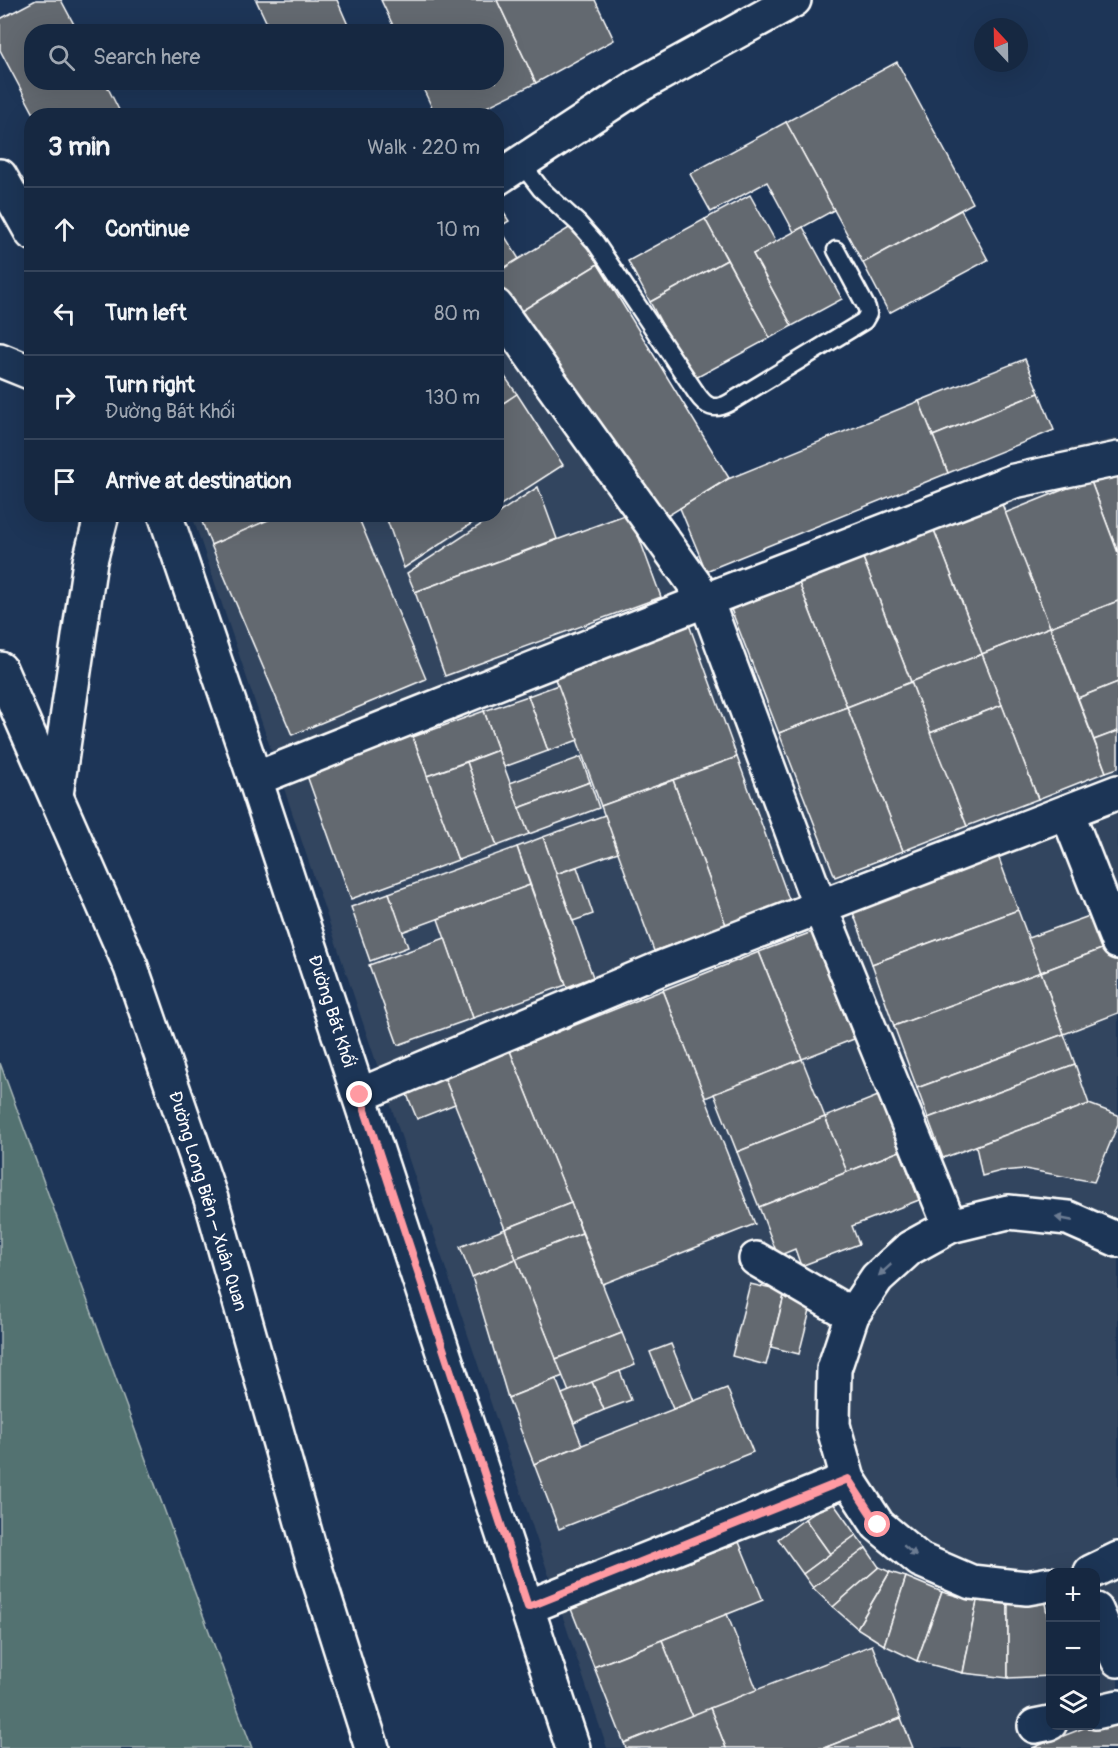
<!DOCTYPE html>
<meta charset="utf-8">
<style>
:root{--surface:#162841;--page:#1f3048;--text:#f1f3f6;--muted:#9ea6b1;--line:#35445a}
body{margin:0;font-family:Pangolin,sans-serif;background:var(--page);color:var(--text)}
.controls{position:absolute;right:18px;bottom:18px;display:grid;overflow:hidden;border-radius:12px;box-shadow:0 6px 24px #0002}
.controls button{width:54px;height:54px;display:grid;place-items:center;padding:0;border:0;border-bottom:2px solid var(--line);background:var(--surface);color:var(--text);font:30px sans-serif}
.compass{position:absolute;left:974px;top:18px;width:54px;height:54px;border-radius:50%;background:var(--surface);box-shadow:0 6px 24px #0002;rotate:338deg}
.stop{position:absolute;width:18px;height:18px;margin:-14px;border:4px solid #ff9aa2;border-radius:50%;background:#fff}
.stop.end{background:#ff9aa2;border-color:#fff;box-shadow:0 2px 6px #0008}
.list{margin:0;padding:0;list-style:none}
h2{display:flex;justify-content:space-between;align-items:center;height:78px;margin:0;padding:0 24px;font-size:26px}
h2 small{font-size:20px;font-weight:400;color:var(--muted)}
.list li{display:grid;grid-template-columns:39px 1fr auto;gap:18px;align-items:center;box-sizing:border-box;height:84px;padding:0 24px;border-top:2px solid var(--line)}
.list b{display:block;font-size:22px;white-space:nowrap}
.list p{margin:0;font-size:20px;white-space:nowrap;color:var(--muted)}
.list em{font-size:20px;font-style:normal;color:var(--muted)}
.icon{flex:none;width:33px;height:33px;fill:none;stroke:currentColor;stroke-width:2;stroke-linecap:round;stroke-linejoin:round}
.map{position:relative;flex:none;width:1118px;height:1748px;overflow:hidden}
.search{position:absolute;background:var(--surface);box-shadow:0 6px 24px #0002;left:24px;top:24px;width:480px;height:66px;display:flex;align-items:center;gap:15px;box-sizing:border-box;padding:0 21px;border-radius:24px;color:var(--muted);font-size:22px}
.panel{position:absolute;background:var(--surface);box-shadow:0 6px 24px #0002;left:24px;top:108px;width:480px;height:414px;border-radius:24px}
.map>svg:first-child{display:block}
.built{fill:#32455e;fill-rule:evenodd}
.green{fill:#537271;stroke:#a9b8b8;stroke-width:1.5}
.building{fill:#64696f;stroke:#fff;stroke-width:1.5}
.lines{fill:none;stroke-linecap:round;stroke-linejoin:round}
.service-casing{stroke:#fff;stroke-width:21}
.minor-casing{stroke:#fff;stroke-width:38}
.primary-casing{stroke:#fff;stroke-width:38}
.service{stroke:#1d3557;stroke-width:16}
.minor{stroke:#1d3557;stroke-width:33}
.primary{stroke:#1d3557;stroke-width:33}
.oneway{fill:#6c7c92}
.route{stroke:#ff9aa2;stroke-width:8}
.labels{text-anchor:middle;stroke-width:4.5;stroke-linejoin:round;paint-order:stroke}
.street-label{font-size:18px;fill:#fff;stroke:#1d3557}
</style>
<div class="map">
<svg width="1118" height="1748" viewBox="0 0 1118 1748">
<rect width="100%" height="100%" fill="#1d3557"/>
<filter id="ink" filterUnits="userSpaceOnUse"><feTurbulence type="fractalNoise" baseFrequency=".0167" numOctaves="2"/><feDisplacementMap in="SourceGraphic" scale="12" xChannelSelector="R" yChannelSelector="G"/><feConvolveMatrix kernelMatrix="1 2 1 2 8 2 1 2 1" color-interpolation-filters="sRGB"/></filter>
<g filter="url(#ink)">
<path class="built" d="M497,300l222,293 342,-143 57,-12v1310h-511l-415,-1233 304,-1zM1050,1572h46v154h-46z"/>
<path class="green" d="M0,1063l252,685h-252z"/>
<g class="building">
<path d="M36,0h25l17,32h-46v50h73l17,34h-87l-35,-66v-31z"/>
<path d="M256,0h81l14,32h-80z"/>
<path d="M381,0h116l39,83 -68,33h-32l-16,-34h76v-50h-100z"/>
<path d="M497,0h98l19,40 -78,43z"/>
<path d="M897,62l76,141 -110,60 -77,-141z"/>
<path d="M786,122l48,88 -40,22 -27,-50 -56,30 -21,-38z"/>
<path d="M750,195l26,47 -23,12 39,72 -22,12 -65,-119z"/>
<path d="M496,201l13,20 -10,6 20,32 -23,14z"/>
<path d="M961,210l27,50 -99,53 -26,-50z"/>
<path d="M705,219l22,41 -77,42 -22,-41z"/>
<path d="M574,225l24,39 -83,51 -19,-30v-12z"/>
<path d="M803,227l39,72 -50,27 -39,-72z"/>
<path d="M727,260l43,78 -78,42 -42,-78z"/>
<path d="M598,264l131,214 -65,40 -149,-203z"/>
<path d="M1025,359l14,34 -106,43 -14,-35z"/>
<path d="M496,364l21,30 -21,14z"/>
<path d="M1039,393l15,37 -106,43 -15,-37z"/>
<path d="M517,394l46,71 -67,43v-100z"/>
<path d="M919,401l29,72 -242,98 -26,-63 48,-29z"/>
<path d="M1118,476v77l-28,-74z"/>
<path d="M1090,479l28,74v48l-68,26 -45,-114z"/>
<path d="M538,487l19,52 -142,53 -8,-19z"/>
<path d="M1000,499l50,128 -68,27 -50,-129z"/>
<path d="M630,513l31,84 -216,79 -30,-84z"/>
<path d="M199,514h83l-71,31z"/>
<path d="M282,514h75l69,165 -134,56 -81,-190z"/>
<path d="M385,514h101l-82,54z"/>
<path d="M932,525l50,129 -71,28 -50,-129z"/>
<path d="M861,553l50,129 -64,25 -50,-129z"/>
<path d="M797,578l50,129 -68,26 -50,-129z"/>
<path d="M1118,601v81l-40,16 -28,-71z"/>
<path d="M687,619l50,138 -136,49 -50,-138z"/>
<path d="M1050,627l56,145 -68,27 -56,-145z"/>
<path d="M982,654l20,51 -72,28 -19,-51z"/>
<path d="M911,682l56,144 -64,25 -56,-144z"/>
<path d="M1118,682v49l-24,9 -16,-42z"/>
<path d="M558,685l20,55 -30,11 -20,-55z"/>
<path d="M528,696l20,55 -44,16 -20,-56z"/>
<path d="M1002,705l36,94 -71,27 -37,-93z"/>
<path d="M847,707l56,144 -68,26 -56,-144z"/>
<path d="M484,711l14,39 -71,26 -14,-39z"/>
<path d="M1118,731v37l-12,4 -12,-32z"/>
<path d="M411,732l47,128 -107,39 -46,-129z"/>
<path d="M498,750l31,84 -32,12 -30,-84z"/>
<path d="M581,757l9,25 -71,26 -9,-25z"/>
<path d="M737,757l53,145 -64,23 -53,-145z"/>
<path d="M467,762l30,84 -39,14 -31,-84z"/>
<path d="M673,780l53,145 -72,26 -53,-145z"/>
<path d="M590,782l9,26 -70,26 -10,-26z"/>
<path d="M605,815l13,37 -62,22 -13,-37z"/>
<path d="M543,837l50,140 -26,10 -50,-140z"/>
<path d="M517,847l13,38 -128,47 -13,-39z"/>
<path d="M997,853l21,57 -146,54 -21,-57z"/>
<path d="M577,867l16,47 -20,7 -17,-47z"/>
<path d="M530,885l36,100 -93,33 -35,-99z"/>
<path d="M389,893l19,54 -38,14 -19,-54z"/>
<path d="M1018,910l23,62 -147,54 -22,-62z"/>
<path d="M1103,911l12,33 -74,28 -13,-34z"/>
<path d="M812,932l42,107 -52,20 -43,-107z"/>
<path d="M445,938l28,80 -75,27 -29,-80z"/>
<path d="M1115,944l3,8v61l-54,21 -23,-62z"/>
<path d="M759,952l43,107 -97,39 -42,-108z"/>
<path d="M1041,972l23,62 -147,54 -23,-62z"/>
<path d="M663,990l92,234 -152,60 -93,-233z"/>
<path d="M1064,1034l11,30 -147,54 -11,-30z"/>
<path d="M510,1051l61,152 -66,26 -61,-152z"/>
<path d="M802,1059l23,58 -88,35 -23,-58z"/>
<path d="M1075,1064l14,40 -146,54 -15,-40z"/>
<path d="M444,1077l11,27 -38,15 -11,-27z"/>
<path d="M878,1096l22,55 -53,21 -22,-55z"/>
<path d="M1089,1104l29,11v9l-24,58 -69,-13 -24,2 -19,5 -6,-30z"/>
<path d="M825,1117l22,55 -88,35 -22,-55z"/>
<path d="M900,1151l19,49 -67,26 7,18 -58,22 -6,-17 -17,7 -19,-49z"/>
<path d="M571,1203l11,30 -66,26 -11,-30z"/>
<path d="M505,1229l11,30 -44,18 -12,-30z"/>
<path d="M582,1233l40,100 -66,26 -40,-100z"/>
<path d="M516,1259l47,117 -55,22 -36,-121z"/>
<path d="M750,1284l35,8 -19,73 -34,-9z"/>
<path d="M785,1292l28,7 -14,55 -28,-7z"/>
<path d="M622,1333l13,32 -66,27 -13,-33z"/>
<path d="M671,1344l23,57 -21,8 -23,-57z"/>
<path d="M620,1371l11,29 -27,10 -12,-28z"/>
<path d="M556,1379l26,66 -48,19 -26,-66z"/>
<path d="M592,1382l12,28 -30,13 -12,-29z"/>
<path d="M727,1388l26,64 -194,77 -25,-65z"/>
<path d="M831,1500l25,35 -26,19 -25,-35z"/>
<path d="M805,1519l25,35 -27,20 -25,-35z"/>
<path d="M856,1535l10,13 -53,40 -10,-14z"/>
<path d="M739,1542l24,58 -169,67 -23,-58z"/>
<path d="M866,1548l13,19 -46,40 -20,-19z"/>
<path d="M879,1567l11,5 -33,56 -24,-21z"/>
<path d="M890,1572l16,5 -22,68 -27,-17z"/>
<path d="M906,1577l36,15 -25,69 -33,-16z"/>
<path d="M942,1592l35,9 -14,72 -46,-12z"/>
<path d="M977,1601l31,2v75l-45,-5z"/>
<path d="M1008,1603h37l5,26v47l-42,2z"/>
<path d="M727,1614l30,76 -65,26 -30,-76z"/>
<path d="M662,1640l30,76 -68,27 -30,-76z"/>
<path d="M872,1645l29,73 -77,30h-98l-16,-40z"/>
<path d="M710,1708l16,40h-100l-2,-5z"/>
<path d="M1118,1714v34h-86l57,-22z"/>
<path d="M901,1718l12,30h-89z"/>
</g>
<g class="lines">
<g class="service-casing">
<path id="service" d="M521,163l20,26 38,35 16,18 102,152c9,13 17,17 32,9l135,-82 4,-7 -1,-6 -31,-58"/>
</g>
<g class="minor-casing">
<g id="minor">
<path d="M0,176l32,57"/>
<path d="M496,179l140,-92 158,-87"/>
<path d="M496,306l210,294 114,307 130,319"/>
<path d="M165,514l90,265 318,969"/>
<path d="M255,779l451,-179 308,-119 104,-22"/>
<path d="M1067,812l51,130"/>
<path d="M360,1095l304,-128 454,-175"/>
<path d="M756,1259l96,56"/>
<path d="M1091,1572l27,-13"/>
<path d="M1050,1584l-23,4 -56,-6 -51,-22 -42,-35 -30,-46 -15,-54 1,-56 18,-54 25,-37 33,-30 40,-22 58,-14 60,6 50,22"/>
<path d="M528,1607l320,-128"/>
<path d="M1096,1610l22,50"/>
<path d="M1096,1712l22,-5"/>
<path d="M1035,1726l15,-3"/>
</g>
</g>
<g class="primary-casing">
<g id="primary">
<path d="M0,360l32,13"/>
<path d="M0,669l131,298 80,232 102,362 59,187"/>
<path d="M56,795l34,-234 12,-47"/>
</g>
</g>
<use href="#service" class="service"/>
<use href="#minor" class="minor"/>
<use href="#primary" class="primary"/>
</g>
<defs><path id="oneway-solid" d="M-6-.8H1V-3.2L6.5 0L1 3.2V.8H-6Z" transform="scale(1.5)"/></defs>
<g class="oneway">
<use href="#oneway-solid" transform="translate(1064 1219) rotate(-169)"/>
<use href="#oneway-solid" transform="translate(885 1270) rotate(138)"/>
<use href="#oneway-solid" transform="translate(910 1551) rotate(40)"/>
</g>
</g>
<g class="lines" filter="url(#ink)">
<path class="route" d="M360,1095l168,512 320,-128 30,46"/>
</g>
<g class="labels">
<g class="street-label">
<text transform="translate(332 1011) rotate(72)" y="6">Đường Bát Khối</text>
<text transform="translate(208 1201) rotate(73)" y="6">Đường Long Biên – Xuân Quan</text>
</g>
</g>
</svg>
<div class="controls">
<button>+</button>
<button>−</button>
<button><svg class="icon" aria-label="layers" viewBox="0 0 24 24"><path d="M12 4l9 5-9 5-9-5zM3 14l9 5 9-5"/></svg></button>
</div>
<svg class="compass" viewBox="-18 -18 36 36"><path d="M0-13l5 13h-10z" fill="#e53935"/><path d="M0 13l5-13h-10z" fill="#9ea6b1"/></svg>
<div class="stop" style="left:878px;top:1525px"></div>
<div class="stop end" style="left:360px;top:1095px"></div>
<div class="search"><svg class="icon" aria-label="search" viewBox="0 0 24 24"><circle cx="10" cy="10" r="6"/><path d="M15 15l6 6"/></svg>Search here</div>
<section class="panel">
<h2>3 min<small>Walk · 220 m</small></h2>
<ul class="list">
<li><svg class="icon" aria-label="ahead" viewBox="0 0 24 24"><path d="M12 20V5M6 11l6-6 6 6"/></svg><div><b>Continue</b></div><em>10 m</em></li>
<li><svg class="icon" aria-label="left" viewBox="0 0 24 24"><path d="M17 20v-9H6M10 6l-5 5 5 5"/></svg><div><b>Turn left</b></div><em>80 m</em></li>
<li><svg class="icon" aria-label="right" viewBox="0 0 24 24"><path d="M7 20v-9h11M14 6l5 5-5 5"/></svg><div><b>Turn right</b><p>Đường Bát Khối</p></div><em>130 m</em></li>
<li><svg class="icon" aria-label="arrive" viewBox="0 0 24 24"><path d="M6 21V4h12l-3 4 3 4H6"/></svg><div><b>Arrive at destination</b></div></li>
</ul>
</section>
</div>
